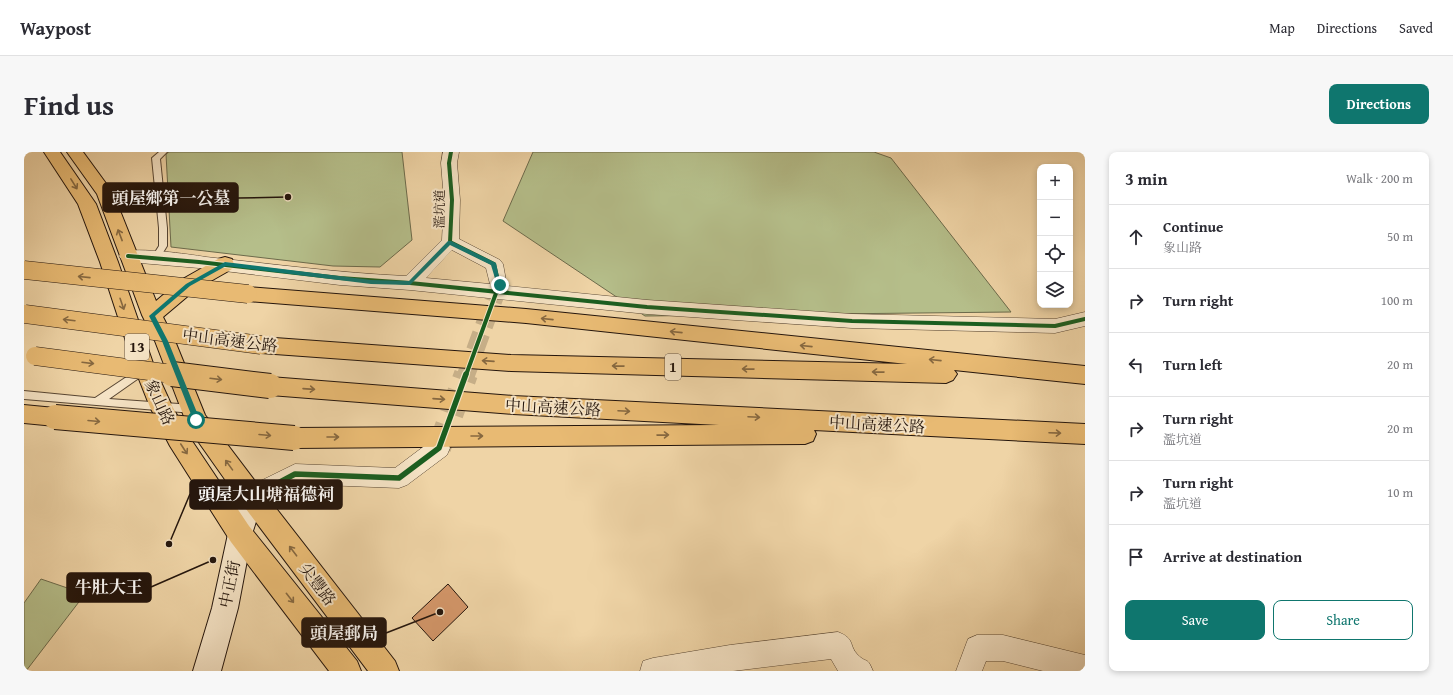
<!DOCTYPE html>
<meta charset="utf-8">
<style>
:root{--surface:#fff;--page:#f7f7f7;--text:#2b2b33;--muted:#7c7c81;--line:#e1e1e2;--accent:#0f766e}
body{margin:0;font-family:"Gentium Book Plus","Noto Serif TC",serif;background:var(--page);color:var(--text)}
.controls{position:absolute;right:12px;top:12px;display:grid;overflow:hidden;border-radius:8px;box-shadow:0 2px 6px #0003}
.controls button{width:36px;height:36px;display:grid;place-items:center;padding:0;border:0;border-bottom:1px solid var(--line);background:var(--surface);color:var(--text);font:20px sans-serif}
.stop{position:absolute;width:12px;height:12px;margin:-9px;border:3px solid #0f766e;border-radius:50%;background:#fff}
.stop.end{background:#0f766e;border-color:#fff;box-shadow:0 1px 4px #0008}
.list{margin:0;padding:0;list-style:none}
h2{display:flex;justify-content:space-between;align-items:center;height:52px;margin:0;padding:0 16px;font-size:17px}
h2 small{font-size:13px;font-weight:400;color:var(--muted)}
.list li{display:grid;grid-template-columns:26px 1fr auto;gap:12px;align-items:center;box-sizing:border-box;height:64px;padding:0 16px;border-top:1px solid var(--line)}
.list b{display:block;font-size:15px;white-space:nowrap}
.list p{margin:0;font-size:13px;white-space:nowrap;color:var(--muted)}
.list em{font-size:13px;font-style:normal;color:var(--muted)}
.actions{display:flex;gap:8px;padding:12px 16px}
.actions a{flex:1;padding:9px 0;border:1px solid var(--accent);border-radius:8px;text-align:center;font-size:14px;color:var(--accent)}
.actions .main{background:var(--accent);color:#fff}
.icon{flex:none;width:22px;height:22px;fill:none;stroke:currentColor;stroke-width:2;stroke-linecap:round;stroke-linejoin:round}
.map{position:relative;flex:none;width:1061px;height:519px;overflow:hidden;border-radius:8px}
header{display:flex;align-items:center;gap:24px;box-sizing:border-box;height:56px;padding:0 20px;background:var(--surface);border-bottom:1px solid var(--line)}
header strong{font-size:19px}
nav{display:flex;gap:22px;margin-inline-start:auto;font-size:14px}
.intro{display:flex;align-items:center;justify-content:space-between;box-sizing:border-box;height:96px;padding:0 24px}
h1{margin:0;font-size:28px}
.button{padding:10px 18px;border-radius:8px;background:var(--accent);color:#fff;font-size:14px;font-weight:700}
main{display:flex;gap:24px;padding:0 24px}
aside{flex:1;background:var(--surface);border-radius:8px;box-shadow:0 2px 6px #0003}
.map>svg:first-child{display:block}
.green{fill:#b5be8a;stroke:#6c6a4b}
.building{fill:#d39669;stroke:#24150c}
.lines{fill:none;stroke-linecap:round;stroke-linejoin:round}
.minor-tunnel-far1{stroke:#c6ae87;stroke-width:18;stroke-dasharray:18 8;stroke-linecap:butt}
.minor-tunnel{stroke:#c6ae87;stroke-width:24;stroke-dasharray:24 12;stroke-linecap:butt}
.service-casing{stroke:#574532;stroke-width:2}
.minor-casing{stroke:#574532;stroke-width:1}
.secondary-casing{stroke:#24150c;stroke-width:2}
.primary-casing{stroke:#24150c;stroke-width:2}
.motorway-casing{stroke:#24150c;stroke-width:2}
.service{fill:#f5e3c5;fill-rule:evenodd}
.minor{fill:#f5e3c5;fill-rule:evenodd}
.secondary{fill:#f5e3c5;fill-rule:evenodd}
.primary{fill:#e8ba73;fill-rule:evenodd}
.motorway{fill:#e8ba73;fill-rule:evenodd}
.motorway-bridge-far1-casing{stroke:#24150c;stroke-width:19;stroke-linecap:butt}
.motorway-bridge-casing{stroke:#24150c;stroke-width:26;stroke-linecap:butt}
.motorway-bridge-far1{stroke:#e8ba73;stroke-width:18}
.motorway-bridge{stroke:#e8ba73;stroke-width:24}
.cycleway-far1-casing{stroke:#f5e3c5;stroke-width:6}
.cycleway-casing{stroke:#f5e3c5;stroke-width:8}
.cycleway-far1{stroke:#1b5e20;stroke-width:4}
.cycleway{stroke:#1b5e20;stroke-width:5.5}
.oneway{stroke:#866840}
.route{fill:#0f766e}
.labels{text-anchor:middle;stroke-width:4;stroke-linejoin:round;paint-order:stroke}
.far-street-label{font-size:13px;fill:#24150c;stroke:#f5e3c5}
.shield{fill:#f5e3c5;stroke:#635344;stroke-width:1}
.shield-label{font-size:15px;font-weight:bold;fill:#24150c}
.street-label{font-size:16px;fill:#24150c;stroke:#f5e3c5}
.leader{fill:none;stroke:#24150c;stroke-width:1.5}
.callout-dot{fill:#24150c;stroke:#f5e3c5;stroke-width:1.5}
.callout{fill:#24150c;stroke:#24150c;stroke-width:1.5}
.callout-label{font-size:17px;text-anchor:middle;font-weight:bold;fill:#fff}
</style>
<header>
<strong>Waypost</strong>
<nav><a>Map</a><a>Directions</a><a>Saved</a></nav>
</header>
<div class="intro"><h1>Find us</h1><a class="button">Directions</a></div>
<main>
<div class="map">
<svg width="1061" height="519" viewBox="0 0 1061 519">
<rect width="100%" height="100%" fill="#efd4a6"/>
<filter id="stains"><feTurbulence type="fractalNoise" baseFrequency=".005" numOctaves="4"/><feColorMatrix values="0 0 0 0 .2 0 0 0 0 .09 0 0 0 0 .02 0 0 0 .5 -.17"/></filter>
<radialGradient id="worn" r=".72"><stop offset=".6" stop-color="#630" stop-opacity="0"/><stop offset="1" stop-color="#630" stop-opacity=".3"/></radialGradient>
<g class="green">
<path d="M145,0h233l10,88 -32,27 -47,-1 -162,-19 -5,-93z"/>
<path d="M509,0h341l17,6 120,154 -366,4 -142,-95z"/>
<path d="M17,427l44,15 -59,77h-2v-68z"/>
</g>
<path class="building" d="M424,432l20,23 -35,34 -21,-23z"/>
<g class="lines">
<path class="minor-tunnel-far1" d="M442,223l33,-90"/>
<path class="minor-tunnel" d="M415,296l27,-74"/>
<g class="service-casing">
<g id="service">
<path d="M135,0h8l-7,7 7,69v18l-8,13 -3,1 -4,-3 7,-11v-18l-7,-70z"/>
<path d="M119,214l3,1 2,3 -2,3 -37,26 84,6 4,1 1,3 -1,3 -4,1 -169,-14v-8l71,7z"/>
</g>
</g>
<g class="minor-casing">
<g id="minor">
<path d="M419,0h16l-2,11 3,37 -1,39 41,21 3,4 4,22 140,14 205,14 203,5 30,-7v14l-30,7 -203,-5 -205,-14 -237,-24 -70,-5 -141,-17 -71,-6 -6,-2 -3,-4 3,-4c17,-5 65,2 84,5 67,7 133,16 200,19l36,-36 2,-40 -3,-37zM428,98l34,18 4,16 -64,-6z"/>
<path d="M415,286l8,3 3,7 -3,7 -40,30 -8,3 -102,-4 -45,24 -8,-3 -3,-8 3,-8 51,-25 100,4 36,-27z"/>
<path d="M814,480c18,7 10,13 20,23 9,9 9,1 15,16h-35l-7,-12 -98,12h-93l3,-10 10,-3 77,-13z"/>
<path d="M953,483h26l82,20v16h-42l-40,-10h-17l-4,10h-26l12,-32z"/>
</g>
</g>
<g class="secondary-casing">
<path id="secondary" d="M228,334l9,3 3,8 -12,37 -14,74 -17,63h-28l19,-63 16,-74 15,-45z"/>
</g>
<g class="primary-casing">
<g id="primary">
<path d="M20,0h16l36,52 22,58 37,107 16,35 15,28 63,94 108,135 4,10h-32l-98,-129 -61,-96 -20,-39 -15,-38 -35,-107 -22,-58z"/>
<path d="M43,0h16l30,41 43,108 25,-21 37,-21 7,-2 7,2 2,5 -2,5 -37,21 -32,27 12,24 30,74 56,74 134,172 4,10h-31l-125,-166 -55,-78 -33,-86 -13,-26 -45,-121z"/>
</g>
</g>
<g class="motorway-casing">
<g id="motorway">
<path d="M224,135l278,22 559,57v18l-131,-14 3,4 -4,6 -7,3 -435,-12 -250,-18 -7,-2 -3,-6 3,-6 7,-2 250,18 396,9 -381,-41 -278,-22 -7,-2 -3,-5 3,-5z"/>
<path d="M246,225l243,19 572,28v20l-271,-14 2,4 -3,7 -8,3 -511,4 -8,-3 -3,-7 3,-7 8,-3 425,-3 -206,-11 -243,-19 -8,-3 -3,-6 3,-6z"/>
<path d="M0,253l31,3 8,2 3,7 -3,7 -8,2 -31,-3z"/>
</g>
</g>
<use href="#service" class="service"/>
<use href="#minor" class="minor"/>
<use href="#secondary" class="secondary"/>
<use href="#primary" class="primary"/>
<use href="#motorway" class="motorway"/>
<g class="motorway-bridge-far1-casing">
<g id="motorway-bridge-far1">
<path d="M0,118l224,24"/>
<path d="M1,162l236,31"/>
<path d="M11,204l145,19"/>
</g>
</g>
<g class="motorway-bridge-casing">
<g id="motorway-bridge">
<path d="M148,222l98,12"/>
<path d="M31,265l239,21"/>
</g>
</g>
<use href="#motorway-bridge-far1" class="motorway-bridge-far1"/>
<use href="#motorway-bridge" class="motorway-bridge"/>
<g class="cycleway-far1-casing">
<g id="cycleway-far1">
<path d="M427,0l-2,11 3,37 -2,42 44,22 5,21 -33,90"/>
<path d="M104,104l71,6 141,16 70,5 237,24 205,14 203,5 30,-7"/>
</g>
</g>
<g class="cycleway-casing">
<path id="cycleway" d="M228,345l43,-23 104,4 40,-30 27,-74"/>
</g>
<use href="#cycleway-far1" class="cycleway-far1"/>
<use href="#cycleway" class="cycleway"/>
</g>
<defs><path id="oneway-shaft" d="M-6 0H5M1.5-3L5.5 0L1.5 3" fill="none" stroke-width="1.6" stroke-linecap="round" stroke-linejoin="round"/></defs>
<g class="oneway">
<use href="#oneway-shaft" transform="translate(50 32) rotate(58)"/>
<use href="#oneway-shaft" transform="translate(96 83) rotate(-111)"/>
<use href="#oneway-shaft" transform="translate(60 125) rotate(-174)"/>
<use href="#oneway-shaft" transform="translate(98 152) rotate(71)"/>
<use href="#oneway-shaft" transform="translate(523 167) rotate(-174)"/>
<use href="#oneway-shaft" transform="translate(45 168) rotate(-173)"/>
<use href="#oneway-shaft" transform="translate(652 180) rotate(-174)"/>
<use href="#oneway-shaft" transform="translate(782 194) rotate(-174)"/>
<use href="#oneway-shaft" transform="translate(911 208) rotate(-174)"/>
<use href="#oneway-shaft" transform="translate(464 209) rotate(-176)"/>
<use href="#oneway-shaft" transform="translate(64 211) rotate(7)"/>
<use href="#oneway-shaft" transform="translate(594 214) rotate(-179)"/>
<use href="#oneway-shaft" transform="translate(724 217) rotate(-179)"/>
<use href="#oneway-shaft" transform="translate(854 220) rotate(-179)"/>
<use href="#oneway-shaft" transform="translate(192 227) rotate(7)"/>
<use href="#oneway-shaft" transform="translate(285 237) rotate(4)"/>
<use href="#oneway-shaft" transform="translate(415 247) rotate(4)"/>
<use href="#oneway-shaft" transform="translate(600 259) rotate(3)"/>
<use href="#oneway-shaft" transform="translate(730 265) rotate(3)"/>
<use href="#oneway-shaft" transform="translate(70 269) rotate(5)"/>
<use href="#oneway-shaft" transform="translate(1031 281) rotate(2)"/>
<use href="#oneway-shaft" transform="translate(241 283) rotate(5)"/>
<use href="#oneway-shaft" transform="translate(639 283) rotate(-1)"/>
<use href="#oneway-shaft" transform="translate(453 284)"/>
<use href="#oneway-shaft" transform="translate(309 285)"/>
<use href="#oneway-shaft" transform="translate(160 297) rotate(57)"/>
<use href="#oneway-shaft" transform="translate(205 313) rotate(-126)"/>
<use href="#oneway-shaft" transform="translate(269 399) rotate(-127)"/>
<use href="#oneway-shaft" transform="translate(266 446) rotate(52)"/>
</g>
<path class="route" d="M424,89h3l45,22 5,24 -4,-2 -6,-20 -41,-20 -40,40 -39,-1 -145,-18 -36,20 -35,30 13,25 32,79 -1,2h-5l-32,-81 -13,-25 37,-32 39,-22 146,18 38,1z"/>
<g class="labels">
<g class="far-street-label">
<text transform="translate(415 57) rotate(-89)" y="5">濫坑道</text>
</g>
<g class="shield">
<rect x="101" y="182" width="24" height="26" rx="3"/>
<rect x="641" y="202" width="16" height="26" rx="3"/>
</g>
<g class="shield-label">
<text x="113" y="200">13</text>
<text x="649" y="220">1</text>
</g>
<g class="street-label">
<text transform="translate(206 188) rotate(7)" y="6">中山高速公路</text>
<text transform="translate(136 250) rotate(65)" y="6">象山路</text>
<text transform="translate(529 255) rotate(3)" y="6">中山高速公路</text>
<text transform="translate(853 272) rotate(3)" y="6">中山高速公路</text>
<text transform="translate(205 432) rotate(-78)" y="6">中正街</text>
<text transform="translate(294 432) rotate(53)" y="6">尖豐路</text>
</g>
</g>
<path class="leader" d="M264 45L214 46M145 392L166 342M189 408L127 435M416 460L362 481"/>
<g class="callout-dot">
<circle cx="264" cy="45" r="4"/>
<circle cx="145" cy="392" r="4"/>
<circle cx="189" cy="408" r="4"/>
<circle cx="416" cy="460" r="4"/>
</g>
<g class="callout">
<rect x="79" y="31" width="135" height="29" rx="4"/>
<rect x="166" y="328" width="152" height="29" rx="4"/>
<rect x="43" y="421" width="84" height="29" rx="4"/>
<rect x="278" y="466" width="84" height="29" rx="4"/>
</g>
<g class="callout-label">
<text x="147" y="52">頭屋鄉第一公墓</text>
<text x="242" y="348">頭屋大山塘福德祠</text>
<text x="85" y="441">牛肚大王</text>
<text x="320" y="487">頭屋郵局</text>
</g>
<rect width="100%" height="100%" filter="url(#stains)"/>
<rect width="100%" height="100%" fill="url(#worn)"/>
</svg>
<div class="controls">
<button>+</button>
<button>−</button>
<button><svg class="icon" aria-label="locate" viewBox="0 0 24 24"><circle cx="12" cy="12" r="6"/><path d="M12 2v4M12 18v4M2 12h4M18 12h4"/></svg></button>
<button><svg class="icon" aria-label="layers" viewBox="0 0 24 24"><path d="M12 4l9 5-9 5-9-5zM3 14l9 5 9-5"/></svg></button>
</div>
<div class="stop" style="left:172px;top:268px"></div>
<div class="stop end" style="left:476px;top:133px"></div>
</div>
<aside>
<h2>3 min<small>Walk · 200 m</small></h2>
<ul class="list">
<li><svg class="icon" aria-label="ahead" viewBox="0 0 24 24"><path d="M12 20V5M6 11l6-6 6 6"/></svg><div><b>Continue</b><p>象山路</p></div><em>50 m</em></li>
<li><svg class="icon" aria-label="right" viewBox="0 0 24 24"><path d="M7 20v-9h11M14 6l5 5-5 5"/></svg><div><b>Turn right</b></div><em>100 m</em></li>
<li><svg class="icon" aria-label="left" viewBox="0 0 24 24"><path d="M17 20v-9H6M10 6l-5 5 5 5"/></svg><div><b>Turn left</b></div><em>20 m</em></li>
<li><svg class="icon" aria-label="right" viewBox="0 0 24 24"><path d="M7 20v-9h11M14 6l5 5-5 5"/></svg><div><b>Turn right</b><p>濫坑道</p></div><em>20 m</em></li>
<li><svg class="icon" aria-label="right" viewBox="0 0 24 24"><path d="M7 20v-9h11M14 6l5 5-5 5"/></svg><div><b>Turn right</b><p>濫坑道</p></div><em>10 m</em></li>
<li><svg class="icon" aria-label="arrive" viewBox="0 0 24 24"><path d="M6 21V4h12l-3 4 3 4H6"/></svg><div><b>Arrive at destination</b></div></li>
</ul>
<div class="actions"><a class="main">Save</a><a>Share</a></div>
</aside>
</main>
